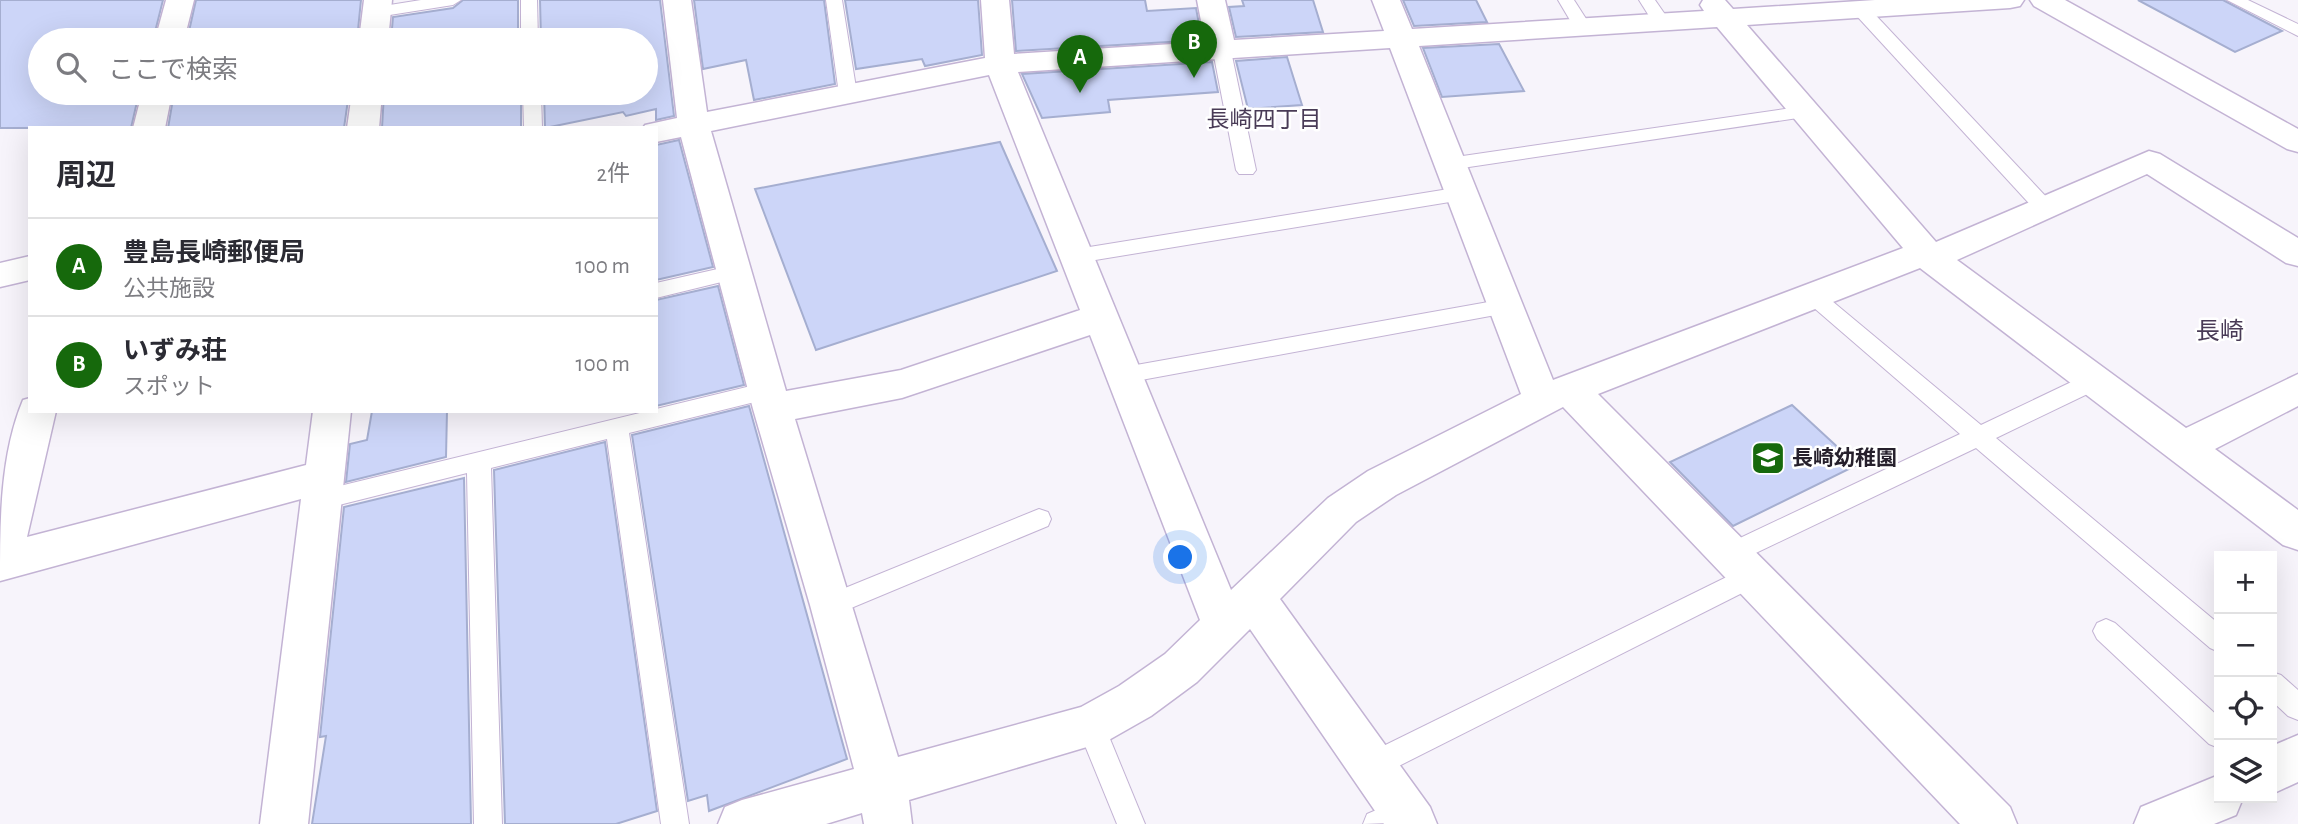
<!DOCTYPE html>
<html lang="ja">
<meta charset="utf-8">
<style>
:root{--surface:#fff;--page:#f7f7f7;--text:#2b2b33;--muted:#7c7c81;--line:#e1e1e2;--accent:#16690c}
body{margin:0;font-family:"Alegreya Sans","Noto Sans JP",sans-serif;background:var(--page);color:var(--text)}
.controls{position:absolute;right:21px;bottom:21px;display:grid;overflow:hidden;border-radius:0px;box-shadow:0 7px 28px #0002}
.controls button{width:63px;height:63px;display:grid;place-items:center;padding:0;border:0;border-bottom:2px solid var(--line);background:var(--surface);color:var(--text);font:35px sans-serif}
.you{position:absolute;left:1181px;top:558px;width:24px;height:24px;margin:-18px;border:5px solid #fff;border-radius:50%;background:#1a73e8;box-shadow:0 0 0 10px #1a73e833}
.badge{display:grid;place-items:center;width:46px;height:46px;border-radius:50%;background:var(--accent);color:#fff;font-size:23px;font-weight:700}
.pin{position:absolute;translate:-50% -58px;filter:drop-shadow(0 2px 4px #0008)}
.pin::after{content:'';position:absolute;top:37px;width:24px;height:21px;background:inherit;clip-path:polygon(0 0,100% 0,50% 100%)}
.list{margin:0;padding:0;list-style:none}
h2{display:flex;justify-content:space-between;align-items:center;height:91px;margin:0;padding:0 28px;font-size:30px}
h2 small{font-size:23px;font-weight:400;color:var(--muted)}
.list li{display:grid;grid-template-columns:46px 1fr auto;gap:21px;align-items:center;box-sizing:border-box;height:98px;padding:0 28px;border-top:2px solid var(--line)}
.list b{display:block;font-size:26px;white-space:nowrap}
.list p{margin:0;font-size:23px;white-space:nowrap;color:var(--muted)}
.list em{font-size:23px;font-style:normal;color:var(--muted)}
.icon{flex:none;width:38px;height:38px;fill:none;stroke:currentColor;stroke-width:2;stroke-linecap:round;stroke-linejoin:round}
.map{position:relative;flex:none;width:2298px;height:824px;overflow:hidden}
.search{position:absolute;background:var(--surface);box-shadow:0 7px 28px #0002;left:28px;top:28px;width:630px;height:77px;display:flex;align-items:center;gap:18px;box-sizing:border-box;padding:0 24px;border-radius:38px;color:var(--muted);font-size:26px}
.panel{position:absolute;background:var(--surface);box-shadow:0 7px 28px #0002;left:28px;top:126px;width:630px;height:287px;border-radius:0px}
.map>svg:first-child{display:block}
.building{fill:#ccd5f8;stroke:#a5aed0;stroke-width:2}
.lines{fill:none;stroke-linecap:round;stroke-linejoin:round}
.service-casing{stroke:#c3b3d4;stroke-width:2}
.minor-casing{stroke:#c3b3d4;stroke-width:3}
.service{fill:#fff;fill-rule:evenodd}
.minor{fill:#fff;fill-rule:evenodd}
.labels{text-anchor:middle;stroke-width:5;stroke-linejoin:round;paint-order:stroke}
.poi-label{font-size:21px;font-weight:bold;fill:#26202c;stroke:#fff;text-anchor:start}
.neighbourhood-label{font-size:23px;fill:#493b56;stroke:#fff}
.quarter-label{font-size:24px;fill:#493b56;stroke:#fff}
</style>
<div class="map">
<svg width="2298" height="824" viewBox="0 0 2298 824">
<rect width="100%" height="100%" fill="#f7f4fb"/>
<g class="building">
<path d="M0,0h163l-10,40h-113v53h99l-8,35h-131z"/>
<path d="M196,0h165l-4,40h-170z"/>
<path d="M463,0h55v40h-127l2,-23 60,-9z"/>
<path d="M540,0h120l14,116 -18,4v-11l-30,7 -3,-4 -78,16 -1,-35h102v-53h-105z"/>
<path d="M694,0h130l11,84 -81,16 -8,-40 -43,9z"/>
<path d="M845,0h133l4,55 -57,11 -3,-7 -66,10z"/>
<path d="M1012,0h133l2,11 49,-3 6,32 -186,11z"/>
<path d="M1242,0h71l10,32 -87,5 -7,-30 15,-1z"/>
<path d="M1403,0h73l11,22 -73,4z"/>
<path d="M2138,0h85l59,31 -47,21z"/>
<path d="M1499,44l25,47 -82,6 -19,-49z"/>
<path d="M1287,57l15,48 -54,4 -12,-48z"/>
<path d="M1212,62l6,30 -110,8 2,12 -68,6 -20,-44z"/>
<path d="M174,93h175l-5,35h-176z"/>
<path d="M384,93h137v35h-139z"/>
<path d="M679,140l34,127 -57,13v-135z"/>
<path d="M1000,142l57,129 -241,79 -61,-161z"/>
<path d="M718,286l26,99 -88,21v-106z"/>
<path d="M1792,405l65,60 -124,61 -63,-64z"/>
<path d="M749,406l98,353 -138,52 -2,-16 -19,6 -56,-366z"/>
<path d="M372,411h75l-1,46 -100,25 4,-38 17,-4z"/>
<path d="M605,442l52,369 -41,13h-111l-11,-354z"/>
<path d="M464,478l7,346h-159l14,-88 -6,1 24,-230z"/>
</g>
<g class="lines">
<g class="service-casing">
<g id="service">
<path d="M421,0h40l-8,5 -76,12 -8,-5 8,-5z"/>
<path d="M521,0h16l1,40h-17z"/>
<path d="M826,0h16l15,94 -3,4 -6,2 -9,-6z"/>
<path d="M1558,0h16l18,28 -3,4h-12z"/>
<path d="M1639,0h16l16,23 -3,4h-12z"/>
<path d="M2227,0h21l50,24v12z"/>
<path d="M1861,5l6,1 185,197 3,5 -3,5h-14l-183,-199 -2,-4z"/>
<path d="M1222,46l9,5 25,119 -3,4h-14l-3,-4 -23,-119z"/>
<path d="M523,93h18l1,35h-18z"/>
<path d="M1805,106l9,6 -3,4 -362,54 -7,-2 -3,-4 3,-4 7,-2z"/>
<path d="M1461,187l7,2 3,5 -3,5 -391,64 -7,-2 -3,-5 3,-5 7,-2z"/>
<path d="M735,265l7,2 3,5 -3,5 -86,21v-15z"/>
<path d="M1813,288l7,3 161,134 105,-50 8,-2 8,2 3,6 -3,6 -106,51 223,186v28l-9,-4 -234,-200 -237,113 -9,4 -9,-4 -3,-7 3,-7 239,-113 -154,-133 -4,-5 4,-5z"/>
<path d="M1505,299l7,3 4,5 -4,5 -387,71 -8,-2 -3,-6 3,-6 8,-2z"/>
<path d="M767,382l8,3 3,6 -3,6 -146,36 60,391h-28l-54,-385 -116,29 11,356h-28l-7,-351 -144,36 -8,-3 -4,-7 4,-7z"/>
<path d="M1039,509l9,3 3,7 -3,7 -216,90 -9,-3 -4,-8 4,-8z"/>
<path d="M1751,565l9,3 4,8 -4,8 -379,191 -10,4 -10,-4 -4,-9 4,-9z"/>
<path d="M2106,619l9,4 104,94v31l-10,-4 -112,-105 -4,-8 4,-8z"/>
<path d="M2272,672l9,3 17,15v30l-10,-4 -16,-15z"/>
<path d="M1091,713l10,4 44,107h-28l-40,-98 4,-9z"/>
<path d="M1404,798l10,4 4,10 -4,10 -51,2 4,-10z"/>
</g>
</g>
<g class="minor-casing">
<g id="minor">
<path d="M166,0h28l-10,40h-29z"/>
<path d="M364,0h28l-4,40h-29z"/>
<path d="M663,0h28l16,112 278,-54 -4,-58h28l5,54 191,-12 -8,-42h28l9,40 150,-9 -12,-31h28l12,29 292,-18 -4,-6 3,-5h22l8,9 142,-9h149l-4,6 -10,2 -263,17 189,217 213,-91 11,3 138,84v28l-12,-3 -139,-89 -190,86 229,168 112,-54v32l-83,43 83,61v40l-15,-5 -363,-277 -322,126 412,413 7,17h-57l-397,-417 -167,88 -40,27 -76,77 150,208 7,17h-53l-134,-195 -53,53 -46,34 -44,25 -198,59 3,24h-48l-2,-11 -36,11h-108l7,-17 17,-7 112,-31 -44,-164 -57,-196 -72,-272 -25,5v-14h-13l2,-3 32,-7zM1717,27l186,221 -350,132 -134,-334zM1390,48l131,346 -153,77 -40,27 -97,92 -213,-518zM989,75l91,235 -179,60 -115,21 -75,-260zM1090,335l110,285 -35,34 -46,32 -38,21 -183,50 -103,-338 107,-21z"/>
<path d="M2030,0h35l233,129v23l-11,-3 -253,-143z"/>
<path d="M142,93h30l-7,35h-32z"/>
<path d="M352,93h30l-3,35h-32z"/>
<path d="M30,256v24l-30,7v-24z"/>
<path d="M30,398v13h26l-29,126 279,-72 7,-54h38l-43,413h-48l41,-325 -301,82c0,-60 0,-126 23,-181z"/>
<path d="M2298,735v47l-26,12v-48z"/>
<path d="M2219,775v23h24l-7,17 -22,9h-80l7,-17z"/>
</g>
</g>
<use href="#service" class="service"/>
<use href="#minor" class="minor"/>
</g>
<defs>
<g id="school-square" transform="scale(1.75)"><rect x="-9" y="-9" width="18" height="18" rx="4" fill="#16690c" stroke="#fff"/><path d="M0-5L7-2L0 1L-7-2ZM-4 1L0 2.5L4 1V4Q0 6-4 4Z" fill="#fff"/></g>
</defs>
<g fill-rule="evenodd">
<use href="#school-square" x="1768" y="458"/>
</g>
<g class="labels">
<g class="poi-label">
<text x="1792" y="465">長崎幼稚園</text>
</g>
<g class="neighbourhood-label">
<text x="1264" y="127">長崎四丁目</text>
</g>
<g class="quarter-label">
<text x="2220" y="339">長崎</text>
</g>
</g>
</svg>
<div class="controls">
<button>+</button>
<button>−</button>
<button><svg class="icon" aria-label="locate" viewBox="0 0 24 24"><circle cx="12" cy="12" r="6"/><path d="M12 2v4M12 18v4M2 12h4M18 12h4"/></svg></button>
<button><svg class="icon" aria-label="layers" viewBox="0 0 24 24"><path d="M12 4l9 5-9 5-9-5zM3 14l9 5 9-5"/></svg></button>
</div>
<div class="you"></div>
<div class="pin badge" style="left:1080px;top:93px">A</div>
<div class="pin badge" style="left:1194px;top:78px">B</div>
<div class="search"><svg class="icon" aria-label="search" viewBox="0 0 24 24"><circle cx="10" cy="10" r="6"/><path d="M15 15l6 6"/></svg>ここで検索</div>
<section class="panel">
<h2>周辺<small>2件</small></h2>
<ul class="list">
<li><span class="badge">A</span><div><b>豊島長崎郵便局</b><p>公共施設</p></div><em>100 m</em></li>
<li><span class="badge">B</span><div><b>いずみ荘</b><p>スポット</p></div><em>100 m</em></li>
</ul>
</section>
</div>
